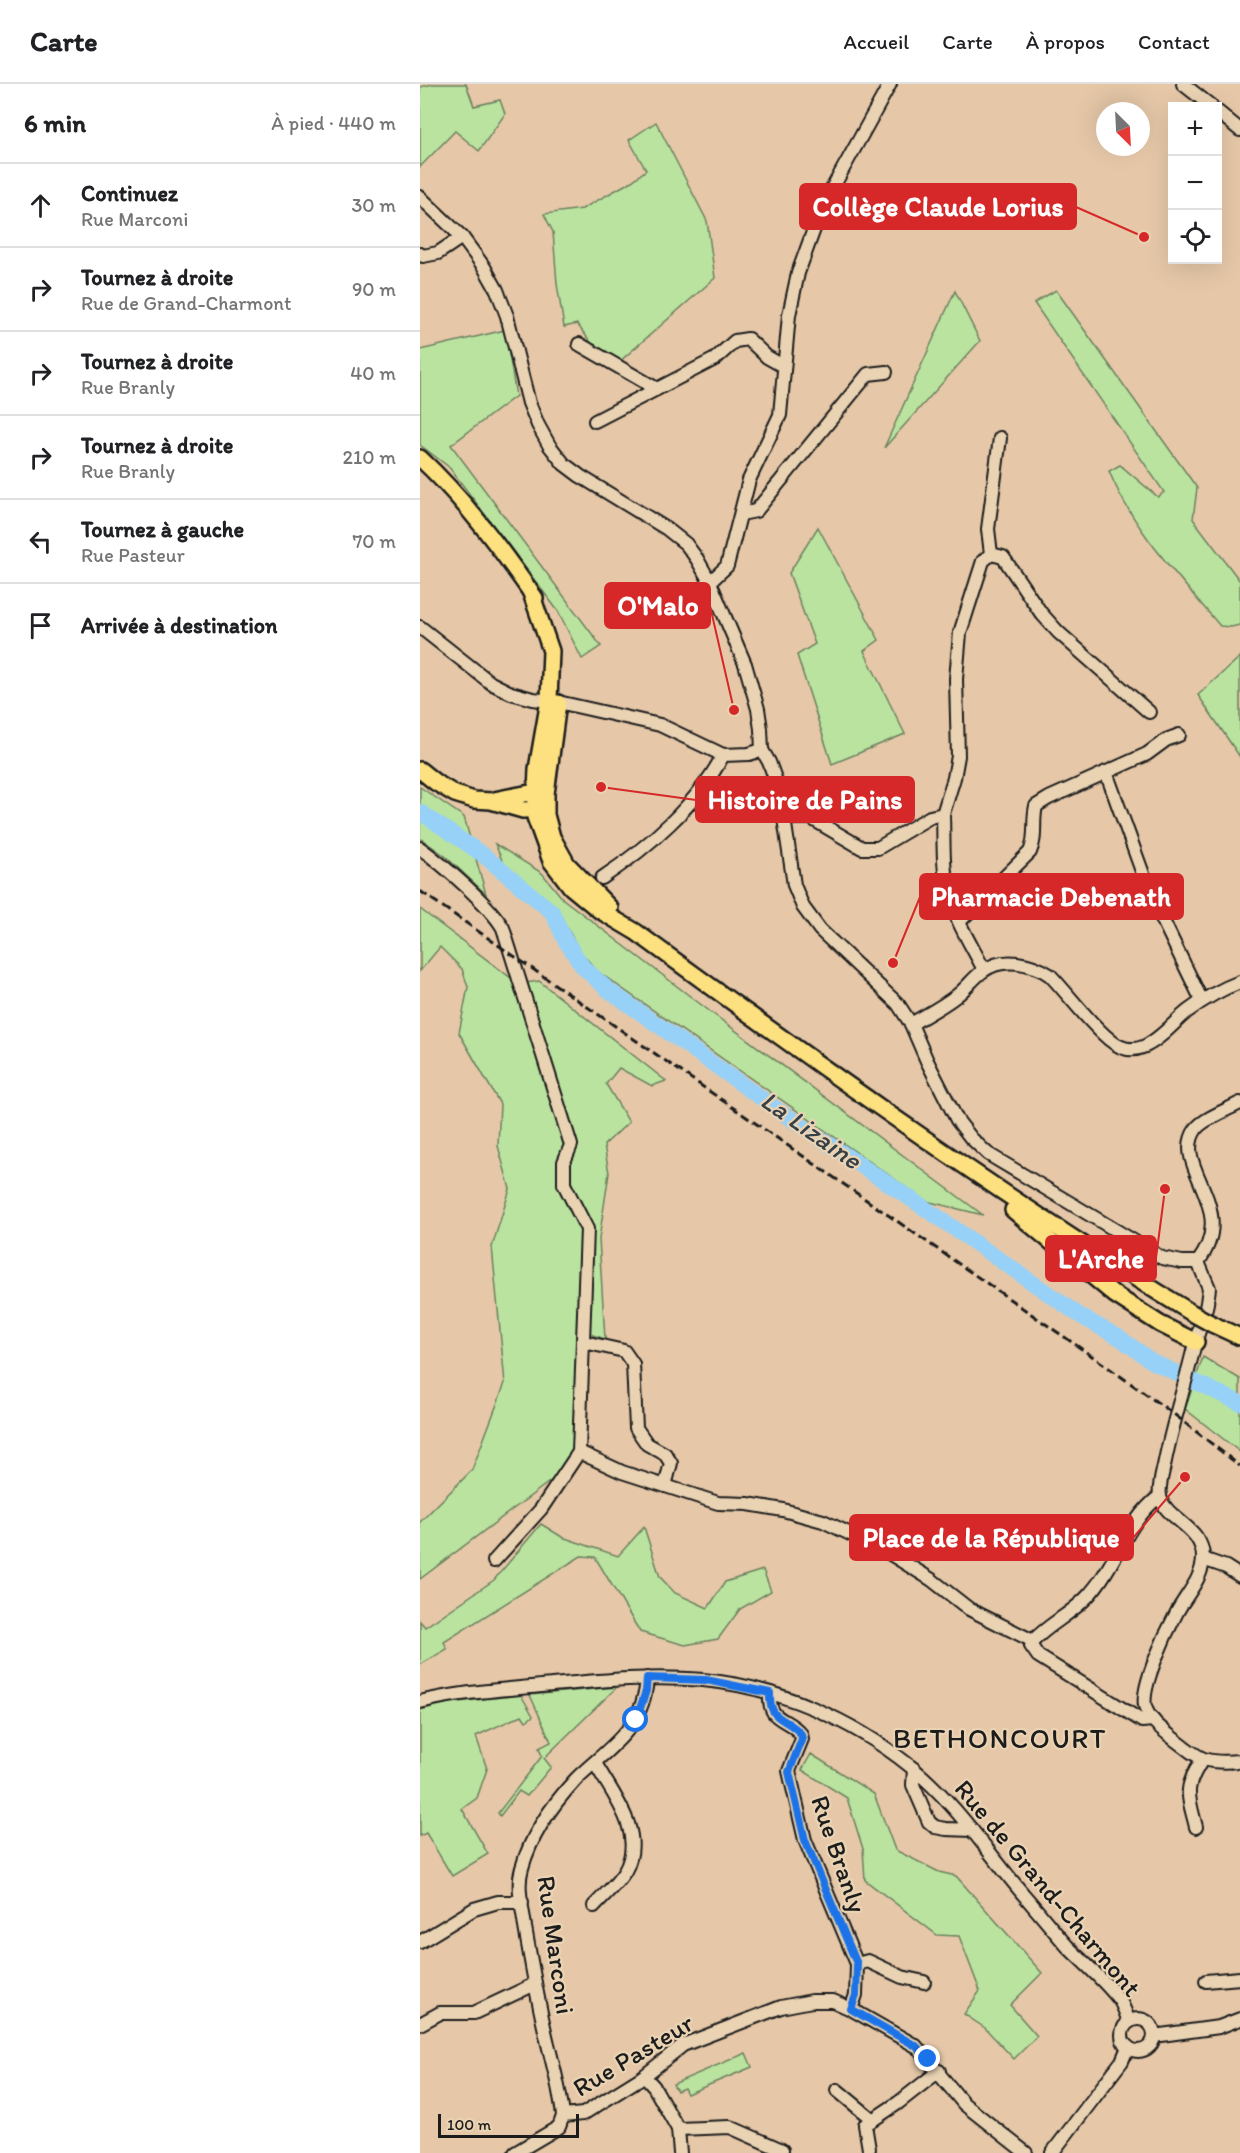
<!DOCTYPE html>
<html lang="fr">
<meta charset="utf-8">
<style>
:root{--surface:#fff;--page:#f6f6f6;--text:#202124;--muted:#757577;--line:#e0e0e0}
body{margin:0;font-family:Itim,sans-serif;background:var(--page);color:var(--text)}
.controls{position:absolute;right:18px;top:18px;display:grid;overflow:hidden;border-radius:0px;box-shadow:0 6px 24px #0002}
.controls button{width:54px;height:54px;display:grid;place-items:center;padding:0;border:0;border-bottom:2px solid var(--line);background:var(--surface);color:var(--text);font:30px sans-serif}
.compass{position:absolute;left:676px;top:18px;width:54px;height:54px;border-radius:50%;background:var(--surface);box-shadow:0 6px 24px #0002;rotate:156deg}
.scale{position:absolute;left:18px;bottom:15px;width:141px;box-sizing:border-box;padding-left:6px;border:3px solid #1c1c1c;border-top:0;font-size:16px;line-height:21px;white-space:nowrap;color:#1c1c1c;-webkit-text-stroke:4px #ead3b3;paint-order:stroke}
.stop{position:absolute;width:18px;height:18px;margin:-14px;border:4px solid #1a73e8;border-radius:50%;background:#fff}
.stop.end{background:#1a73e8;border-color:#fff;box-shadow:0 2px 6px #0008}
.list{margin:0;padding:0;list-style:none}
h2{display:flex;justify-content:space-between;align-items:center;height:78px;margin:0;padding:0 24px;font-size:26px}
h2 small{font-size:20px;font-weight:400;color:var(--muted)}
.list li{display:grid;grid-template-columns:39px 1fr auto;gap:18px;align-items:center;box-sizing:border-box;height:84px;padding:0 24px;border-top:2px solid var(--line)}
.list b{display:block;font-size:22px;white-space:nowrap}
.list p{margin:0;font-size:20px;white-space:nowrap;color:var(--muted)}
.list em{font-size:20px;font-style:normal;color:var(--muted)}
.icon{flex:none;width:33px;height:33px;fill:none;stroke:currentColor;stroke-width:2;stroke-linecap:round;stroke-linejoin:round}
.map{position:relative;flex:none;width:820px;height:2069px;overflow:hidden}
header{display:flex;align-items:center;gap:36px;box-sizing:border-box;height:84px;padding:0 30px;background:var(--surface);border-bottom:2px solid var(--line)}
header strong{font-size:28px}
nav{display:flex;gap:33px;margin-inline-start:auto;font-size:21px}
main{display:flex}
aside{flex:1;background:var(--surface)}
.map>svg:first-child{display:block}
.green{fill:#bae39f;stroke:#6b805e;stroke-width:1.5}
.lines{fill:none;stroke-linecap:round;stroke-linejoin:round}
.river{stroke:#97d1f7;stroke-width:16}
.minor-casing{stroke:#1c1c1c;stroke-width:16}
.major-casing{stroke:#1c1c1c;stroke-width:20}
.minor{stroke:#ead3b3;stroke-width:12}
.major{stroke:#fde080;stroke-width:15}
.rail{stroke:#1c1c1c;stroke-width:3;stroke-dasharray:9 4.5;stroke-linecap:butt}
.major-bridge-casing{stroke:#1c1c1c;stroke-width:20;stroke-linecap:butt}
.major-bridge{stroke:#fde080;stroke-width:15}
.route{stroke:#1a73e8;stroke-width:8}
.labels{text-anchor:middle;stroke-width:4.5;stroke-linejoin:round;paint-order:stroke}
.street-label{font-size:26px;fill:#1c1c1c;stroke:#ead3b3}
.water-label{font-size:27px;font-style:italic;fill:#354048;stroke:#ead3b3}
.quarter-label{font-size:28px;letter-spacing:1.5px;fill:#1c1c1c;stroke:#ead3b3}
.leader{fill:none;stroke:#d62828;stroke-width:2}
.callout-dot{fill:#d62828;stroke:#ead3b3;stroke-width:2}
.callout{fill:#d62828;stroke:#d62828;stroke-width:2}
.callout-label{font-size:27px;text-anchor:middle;font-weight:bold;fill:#fff}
</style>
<header>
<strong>Carte</strong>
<nav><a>Accueil</a><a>Carte</a><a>À propos</a><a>Contact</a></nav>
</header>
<main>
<aside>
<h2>6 min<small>À pied · 440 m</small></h2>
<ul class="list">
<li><svg class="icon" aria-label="ahead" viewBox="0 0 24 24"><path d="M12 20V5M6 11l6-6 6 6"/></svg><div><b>Continuez</b><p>Rue Marconi</p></div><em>30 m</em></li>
<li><svg class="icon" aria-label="right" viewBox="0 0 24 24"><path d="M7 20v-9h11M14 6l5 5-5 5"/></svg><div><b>Tournez à droite</b><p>Rue de Grand-Charmont</p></div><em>90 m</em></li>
<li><svg class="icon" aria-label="right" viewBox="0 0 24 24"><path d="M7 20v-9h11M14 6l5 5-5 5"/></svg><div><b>Tournez à droite</b><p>Rue Branly</p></div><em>40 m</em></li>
<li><svg class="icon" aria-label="right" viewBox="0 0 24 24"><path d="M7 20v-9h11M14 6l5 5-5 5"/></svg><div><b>Tournez à droite</b><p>Rue Branly</p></div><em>210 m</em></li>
<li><svg class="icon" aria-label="left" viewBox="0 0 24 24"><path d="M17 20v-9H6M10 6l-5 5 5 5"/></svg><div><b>Tournez à gauche</b><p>Rue Pasteur</p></div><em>70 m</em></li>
<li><svg class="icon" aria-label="arrive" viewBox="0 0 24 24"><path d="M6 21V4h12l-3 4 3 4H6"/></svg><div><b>Arrivée à destination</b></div></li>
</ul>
</aside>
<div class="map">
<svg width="820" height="2069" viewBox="0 0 820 2069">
<rect width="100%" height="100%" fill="#e6c8a8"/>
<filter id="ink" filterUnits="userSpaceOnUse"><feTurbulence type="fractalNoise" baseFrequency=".0167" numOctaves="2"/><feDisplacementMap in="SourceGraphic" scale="12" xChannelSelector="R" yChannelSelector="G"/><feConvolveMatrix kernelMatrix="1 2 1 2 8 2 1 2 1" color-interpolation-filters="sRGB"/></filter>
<g filter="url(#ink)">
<g class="green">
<path d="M13,0h33l8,22 26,-6 5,14 -26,37 -24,-20 -35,36v-80z"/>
<path d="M236,38l51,99 8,57 -96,84 -23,-13 -19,-25 -13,3 -7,-43 -4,-52 -9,-18 38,-5 50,-28 14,-11 -17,-30z"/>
<path d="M636,206l141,198 -4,31 47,62v44l-9,2 -11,-1c-40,-48 -87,-96 -111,-155l11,-6 38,32 6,-5 -130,-189z"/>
<path d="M535,207l25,50 -96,107z"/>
<path d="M85,246l11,66 -65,49 150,201 -19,13 -24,-48 -109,-144 -29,-22v-95z"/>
<path d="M398,443l61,113 -15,11 41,83 -73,30 -35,-109 18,-11 -26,-71z"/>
<path d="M820,573v100l-42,-62z"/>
<path d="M0,703l44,30 22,77 -42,-39 -24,-17z"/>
<path d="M75,760l47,29 21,26 149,114 271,202 -57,-14 -329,-230 -18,-21 -18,-34 -15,-18 -41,-31z"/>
<path d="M0,825l99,75 20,-3 127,100 -14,5 -33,-18 -13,16 23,38 -25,23 5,28 -10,66 6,100 -24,-8 -4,112 -20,33 -137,103v-57l52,-52 33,-87 -13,-136 18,-58 -12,-43 2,-42 -41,-71 9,-46 -6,-18 -22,-22 -20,24z"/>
<path d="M783,1273l37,22v73l-55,-43z"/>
<path d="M121,1440l21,13 56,19 26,-29 16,50 15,16 33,15 17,-26 38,-12 8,21 -31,18 -22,30 -33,6 -45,-13 -45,-75 -14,-1 -137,86 3,7 -27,16v-44l5,6 69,-47z"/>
<path d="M197,1603l-73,71 7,9 -24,29 -8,-5 -19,25 -2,-3 44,-57 -3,-8 12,-6 -21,-47z"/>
<path d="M101,1611l12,21 -7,5 -4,-6 -46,21 11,33 -10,29 -15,11 26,45 -36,22 -26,-43 -6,3v-126l28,-7z"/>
<path d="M391,1670l63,40 21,56 44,22 17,4 86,97 -32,32 27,31 -23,23 -29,-31 -21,-14 16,-23 -21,-55 -22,-1 -72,-55 -2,-31 -16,-51 -45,-28z"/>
<path d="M326,1969l6,14 -65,27 -3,-6 -7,3 -4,-7z"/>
</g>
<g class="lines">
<path class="river" d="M0,728l62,42 70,58 13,28 18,27 24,22 171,121 154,103 150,104 38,21 33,24 87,41"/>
<g class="minor-casing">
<g id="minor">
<path d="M763,0l28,22"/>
<path d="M798,28l22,18"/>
<path d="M0,113l42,40 22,30 13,23 10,26 22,87 9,22 11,20 15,19 16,12 87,53 19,15 11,15 13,23 35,82 13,45 3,20 1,21 7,12 8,22 7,34 10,67 9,22 17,23 78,74 13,20 16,37 30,59 14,18 17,16 174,104 20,4h16"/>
<path d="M0,170l3,2 15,-3 24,-16"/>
<path d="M159,260l78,45"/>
<path d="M175,337l120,-62 20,-18 13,-2 19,18 16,9"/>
<path d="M321,430l15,-3 112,-137 18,-2"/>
<path d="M571,470l12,3 38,56 17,19 91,80"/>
<path d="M290,498l17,-16 22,-86 31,-65 9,-100 9,-42 24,-66 68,-123"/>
<path d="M0,543l71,56 20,10 22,6 25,3 102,23 63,30 26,-1 13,-4"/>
<path d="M686,688l45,124 51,105"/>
<path d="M523,730c1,27 -1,54 6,80 6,26 23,52 35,76"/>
<path d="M364,734h27l51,30h16l52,-31 13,-3 11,-36 4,-22 -2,-77 4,-46 23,-72 8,-7 -3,-25 12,-91"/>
<path d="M0,764c22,16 70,57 83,80l68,217 -7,17v22l23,45 -8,223 -38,57 -47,52"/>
<path d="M182,794c45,-30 96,-74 121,-123"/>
<path d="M540,837l70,-69c7,-15 2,-30 6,-46l13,-8 98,-44 19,-14 13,-5"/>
<path d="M491,940c15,-9 31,-17 45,-28 10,-7 17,-18 27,-25 20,-15 49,-8 67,4 20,21 38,47 60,65 31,27 56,-12 78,-29 16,-12 33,-22 52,-29"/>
<path d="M778,1178l11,26 -2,15c-3,15 -9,29 -13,44 -9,38 -21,75 -29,114 -2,11 -7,25 -5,36 6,23 44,30 43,62 -1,20 -17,36 -26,53 -10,19 -36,73 -32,94 3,13 19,25 29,33 27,21 31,25 66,22"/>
<path d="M778,1178c42,-56 -28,-96 -2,-133 7,-10 33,-20 44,-26"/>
<path d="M164,1258l40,9 9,13 3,64 11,16 18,10 6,9 -6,23"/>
<path d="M159,1368l43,20 96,31 30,1 35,6 40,11 61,29 48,30 37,29 64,32"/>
<path d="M783,1475l23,8 14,9"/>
<path d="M613,1557c16,-17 38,-27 54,-44 29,-30 39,-76 73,-101"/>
<path d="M613,1557l-2,5 7,10 104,65 11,-1"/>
<path d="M350,1609c-2,30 16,23 31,41l1,5 -13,32 16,69 52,124 -1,31 -5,14"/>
<path d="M0,1618c40,-10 80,-12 121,-16 54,-5 108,-11 162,-6 75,7 148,39 207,86 45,36 76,84 113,128 15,17 29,35 44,52 17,17 36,33 51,52 5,6 8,16 11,24"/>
<path d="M494,1685l-1,16 16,37 6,5 11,2 26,1"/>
<path d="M776,1743c-8,-32 -13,-38 6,-67"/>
<path d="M174,1822c10,-11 24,-23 31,-35 21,-38 -12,-76 -30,-108"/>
<path d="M0,1858l54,-33 24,-7h24"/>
<path d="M437,1880l11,-3 34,16 22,5"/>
<path d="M786,1897l34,-3"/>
<circle cx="718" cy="1951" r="16"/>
<path d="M0,1940l20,-11h34l61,-29"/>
<path d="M734,1952l65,-9 21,-8"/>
<path d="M224,1992l10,11 24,42 2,24"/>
<path d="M417,2006l36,30"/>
<path d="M143,2032l20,-2 61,-38 39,-31 98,-38 31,-6h21l18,8 65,37 48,58 62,49"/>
<path d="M258,2045l52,-2 52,23"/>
<path d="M449,2065l-4,-24 33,-22 41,-32"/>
<path d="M95,2069l44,-26 4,-11c-3,-29 -12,-57 -18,-85 -8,-35 -14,-69 -20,-104 -2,-18 -9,-40 -3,-59 9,-33 31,-64 54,-89 33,-32 68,-50 71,-101"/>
<path d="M632,2069l70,-92 6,-14"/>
</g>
</g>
<g class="major-casing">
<g id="major">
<path d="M0,374c44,41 81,91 115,140"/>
<path d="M110,506l21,61 -2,49 -12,69 -2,48 16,44 20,26 28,23 37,22c182,133 364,264 556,381"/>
<path d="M138,619l-12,91v21l6,22 15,27 43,44"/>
<path d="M0,686l15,12 20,12 19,6 17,1 32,9 20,-1"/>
<path d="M74,716l41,-8 10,1"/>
<path d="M593,1126l102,85 45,29 36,18"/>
<path d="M792,1240l28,13"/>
</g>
</g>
<use href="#minor" class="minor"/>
<use href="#major" class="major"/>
<path class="rail" d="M0,807l682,472 73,52 65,51"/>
<g class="major-bridge-casing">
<path id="major-bridge" d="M772,1229l20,11"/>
</g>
<use href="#major-bridge" class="major-bridge"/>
</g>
</g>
<g class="lines" filter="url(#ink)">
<path class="route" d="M216,1636l10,-29 1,-13 59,2 64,13c-1,30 16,23 31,41l1,5 -13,33 16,68 52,124 -1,31 -5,14 65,37 12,13"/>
</g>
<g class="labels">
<g class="street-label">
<text transform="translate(419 1770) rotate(71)" y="9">Rue Branly</text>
<text transform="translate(628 1804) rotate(50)" y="9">Rue de Grand-Charmont</text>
<text transform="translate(136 1861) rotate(82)" y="9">Rue Marconi</text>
<text transform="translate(213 1971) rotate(-31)" y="9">Rue Pasteur</text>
</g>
<g class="water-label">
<text transform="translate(391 1046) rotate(35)" y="9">La Lizaine</text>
</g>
<g class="quarter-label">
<text x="580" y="1664">BETHONCOURT</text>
</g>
</g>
<path class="leader" d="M724 153L656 123M314 626L290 522M181 703L276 716M473 879L500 813M745 1105L736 1174M765 1393L713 1454"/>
<g class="callout-dot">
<circle cx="724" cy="153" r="6"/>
<circle cx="314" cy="626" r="6"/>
<circle cx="181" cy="703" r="6"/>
<circle cx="473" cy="879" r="6"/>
<circle cx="745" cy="1105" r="6"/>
<circle cx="765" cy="1393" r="6"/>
</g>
<g class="callout">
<rect x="380" y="100" width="276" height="45" rx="6"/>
<rect x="185" y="499" width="105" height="45" rx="6"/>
<rect x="276" y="693" width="218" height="45" rx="6"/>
<rect x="500" y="790" width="263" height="45" rx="6"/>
<rect x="626" y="1152" width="110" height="45" rx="6"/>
<rect x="430" y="1431" width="283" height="45" rx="6"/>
</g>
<g class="callout-label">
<text x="518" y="132">Collège Claude Lorius</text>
<text x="238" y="531">O'Malo</text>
<text x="385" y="725">Histoire de Pains</text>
<text x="631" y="822">Pharmacie Debenath</text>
<text x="681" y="1184">L'Arche</text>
<text x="571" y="1463">Place de la République</text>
</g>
</svg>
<div class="controls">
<button>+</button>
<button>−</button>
<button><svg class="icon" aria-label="locate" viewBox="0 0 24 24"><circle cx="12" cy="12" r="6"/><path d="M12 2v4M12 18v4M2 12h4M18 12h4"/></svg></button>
</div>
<svg class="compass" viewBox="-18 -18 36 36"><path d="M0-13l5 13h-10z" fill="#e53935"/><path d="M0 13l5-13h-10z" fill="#757577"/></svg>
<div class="scale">100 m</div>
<div class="stop" style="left:216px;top:1636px"></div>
<div class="stop end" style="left:508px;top:1975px"></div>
</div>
</main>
